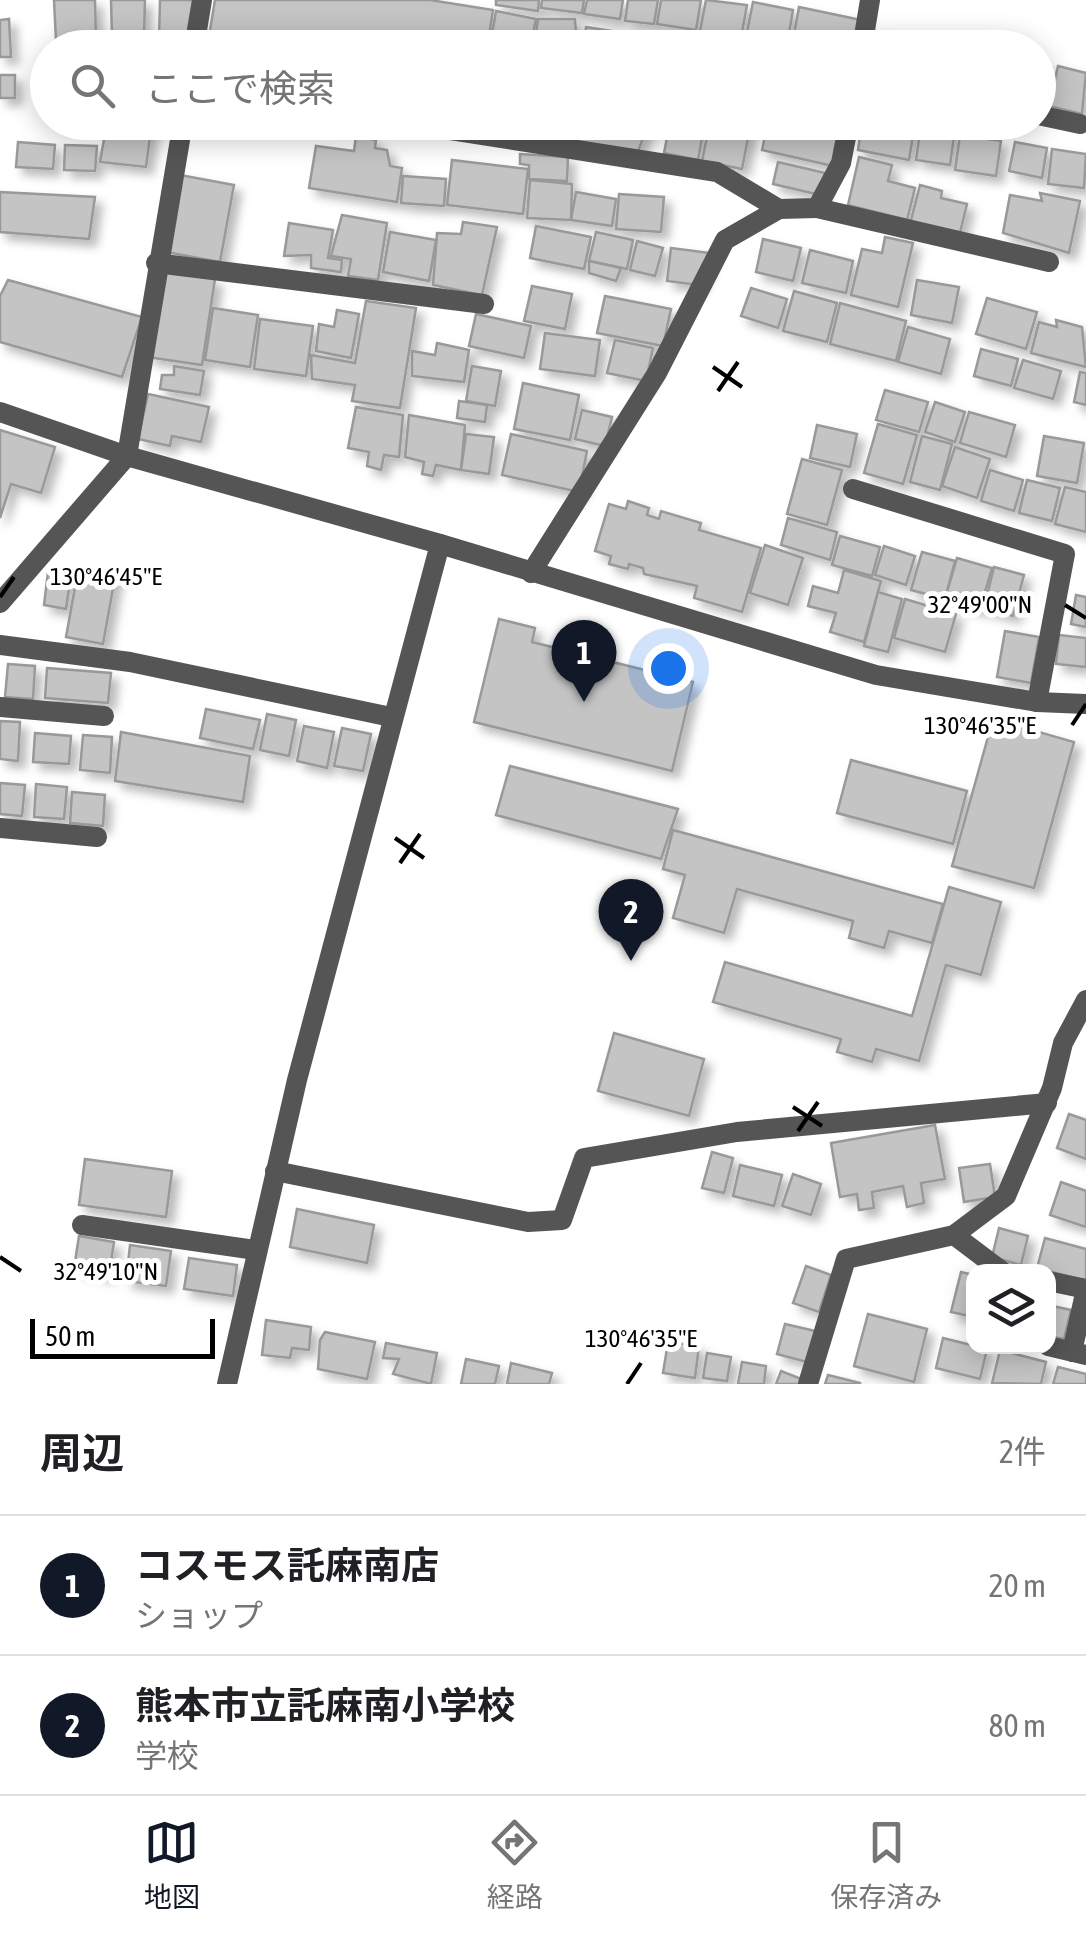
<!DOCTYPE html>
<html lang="ja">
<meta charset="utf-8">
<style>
:root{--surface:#fff;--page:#f6f6f6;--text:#202124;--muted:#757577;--line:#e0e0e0;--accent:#111827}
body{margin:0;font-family:"Asap Condensed","Noto Sans JP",sans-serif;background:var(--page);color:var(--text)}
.controls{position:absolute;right:30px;bottom:30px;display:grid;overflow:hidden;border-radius:20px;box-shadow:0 5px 25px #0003}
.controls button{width:90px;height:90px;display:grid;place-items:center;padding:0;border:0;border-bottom:2px solid var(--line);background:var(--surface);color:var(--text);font:50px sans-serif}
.scale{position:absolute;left:30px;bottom:25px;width:185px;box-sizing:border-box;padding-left:10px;border:5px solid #000;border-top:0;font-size:28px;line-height:35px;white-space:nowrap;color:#000;-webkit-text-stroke:8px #fff;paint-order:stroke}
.you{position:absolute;left:668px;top:668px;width:35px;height:35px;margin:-25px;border:8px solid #fff;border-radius:50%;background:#1a73e8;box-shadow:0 0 0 15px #1a73e833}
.badge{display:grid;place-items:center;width:65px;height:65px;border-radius:50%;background:var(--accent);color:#fff;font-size:32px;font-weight:700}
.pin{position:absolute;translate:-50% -82px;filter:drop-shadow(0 2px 5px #0008)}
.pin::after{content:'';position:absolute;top:52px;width:35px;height:30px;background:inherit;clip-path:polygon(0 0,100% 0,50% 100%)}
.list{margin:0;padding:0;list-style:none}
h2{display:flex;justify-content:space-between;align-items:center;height:130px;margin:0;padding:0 40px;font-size:42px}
h2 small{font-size:32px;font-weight:400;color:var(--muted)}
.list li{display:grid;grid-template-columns:65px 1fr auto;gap:30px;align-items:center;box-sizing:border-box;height:140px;padding:0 40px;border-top:2px solid var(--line)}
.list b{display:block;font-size:38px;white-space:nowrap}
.list p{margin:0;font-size:32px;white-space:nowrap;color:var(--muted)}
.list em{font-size:32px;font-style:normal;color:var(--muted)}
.icon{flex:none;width:55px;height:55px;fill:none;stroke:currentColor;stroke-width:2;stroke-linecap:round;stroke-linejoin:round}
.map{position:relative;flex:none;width:1086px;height:1384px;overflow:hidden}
.search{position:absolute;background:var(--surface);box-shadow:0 5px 25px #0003;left:30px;right:30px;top:30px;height:110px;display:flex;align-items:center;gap:25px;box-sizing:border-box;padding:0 35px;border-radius:55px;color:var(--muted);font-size:38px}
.sheet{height:410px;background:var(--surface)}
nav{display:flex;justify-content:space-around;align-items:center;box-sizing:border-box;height:140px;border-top:2px solid var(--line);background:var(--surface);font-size:28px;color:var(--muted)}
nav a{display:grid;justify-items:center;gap:5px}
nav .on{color:var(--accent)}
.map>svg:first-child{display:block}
.building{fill:#c4c4c4;stroke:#999;stroke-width:2.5;filter:url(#shadow)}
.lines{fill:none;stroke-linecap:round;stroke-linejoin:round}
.minor{stroke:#555;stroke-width:20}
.tertiary{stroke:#555;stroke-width:20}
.ticks{fill:none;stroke:#000;stroke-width:4}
.ticks-label{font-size:25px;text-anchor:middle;fill:#000;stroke:#fff;stroke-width:10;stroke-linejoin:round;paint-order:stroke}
</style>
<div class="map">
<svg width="1086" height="1384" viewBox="0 0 1086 1384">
<defs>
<filter id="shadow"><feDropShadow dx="7" dy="7" stdDeviation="5" flood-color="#0004"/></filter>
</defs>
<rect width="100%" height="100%" fill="#fff"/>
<g class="building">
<path d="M54,0h41l1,40 -40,1z"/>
<path d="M111,0h34l-1,36 -32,1z"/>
<path d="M160,0h37l-1,39 -37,-1z"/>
<path d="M215,0h215l63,10 -5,33 7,5h-251l-36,-6z"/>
<path d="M496,0h43l-1,11 -42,-6z"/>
<path d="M542,0h42l-2,13 -41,-5z"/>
<path d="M587,0h36l-3,19 -36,-5z"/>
<path d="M628,0h30l-4,24 -29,-3z"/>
<path d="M661,0h40l-5,30 -39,-6z"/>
<path d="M706,0l41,5 -6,33 -41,-7z"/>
<path d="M753,2l40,8 -6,35 -41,-8z"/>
<path d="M799,7l62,13 -6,28 -63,-3z"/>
<path d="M496,11l40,8 -6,29 -39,-8z"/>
<path d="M9,19l2,38h-11v-37z"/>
<path d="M538,19h37l2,29h-43z"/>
<path d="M586,27l39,6 -3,15h-39z"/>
<path d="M880,32l30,7 -2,9h-32z"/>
<path d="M693,34l24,4 -1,10h-25z"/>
<path d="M631,35l36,8v5h-39z"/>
<path d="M916,38l33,9v1h-35z"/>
<path d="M1038,65l14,3 -7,35 -7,-2z"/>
<path d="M1058,66l28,7 -4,41 -33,-8z"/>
<rect x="0" y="75" width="15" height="23"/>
<path d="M107,122h45l-6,45 -46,-5z"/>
<path d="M484,122h35l-2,12 -34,-7z"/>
<path d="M549,122h100l-13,35 -90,-20z"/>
<path d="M670,122h35l-7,38 -34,-7z"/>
<path d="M710,122l40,6 -8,41 -40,-8z"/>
<path d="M768,122h41l32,8 -8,36 -71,-16z"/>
<path d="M862,122l53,2 -6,36 -51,-10z"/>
<path d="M921,124l34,5 -5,36 -34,-5z"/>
<path d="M960,135l41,6 -5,35 -41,-6z"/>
<path d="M356,136l20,4 -1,8 12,2 3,16 12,2 -5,34 -88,-14 7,-42 38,5z"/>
<path d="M18,142l37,3 -2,24 -37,-2z"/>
<path d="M1015,142l32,6 -5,30 -33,-7z"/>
<path d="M65,145l32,1 -2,25 -31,-1z"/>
<path d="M1052,149l34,5 -2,34 -36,-4z"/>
<path d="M520,154l48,3 -1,24 -38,-2v-14l-9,-1z"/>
<path d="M859,157l33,8 -4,16 27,7 -8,32 -59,-15z"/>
<path d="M452,160l76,9 -5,45 -76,-9z"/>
<path d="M778,162l47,11 -5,22 -47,-11z"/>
<path d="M180,175l54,10 -14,77 -54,-10z"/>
<path d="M403,176l43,3 -2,27 -43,-3z"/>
<path d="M530,180l42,4 -1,36 -44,-2z"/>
<path d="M920,185l22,6 -1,7 26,6 -8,33 -49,-13z"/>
<path d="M0,192l95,5 -6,42 -89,-7z"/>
<path d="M576,192l40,7 -4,27 -41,-6z"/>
<path d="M1040,193l40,8 -11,52 -66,-20 7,-38 32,6z"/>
<path d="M619,194l45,3 -3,35 -45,-3z"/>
<path d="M342,215l45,8 -9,57 -30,-4 3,-17 -20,-3z"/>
<path d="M463,222l34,5 -15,68 -49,-10 4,-52 24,1z"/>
<path d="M289,223l44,7 -5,28 14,2 -1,12 -30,-4v-13l-27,1z"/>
<path d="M536,226l55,11 -7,32 -54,-11z"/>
<path d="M390,232l46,8 -7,41 -46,-9z"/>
<path d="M596,232l37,8 -6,29 -38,-8z"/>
<path d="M885,237l28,6 -15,64 -47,-12 11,-46 20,4z"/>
<path d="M763,239l38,9 -8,33 -37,-9z"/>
<path d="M637,241l26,7 -8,28 -25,-6z"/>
<path d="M671,248l39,5 -12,32 -31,-4z"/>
<path d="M810,250l43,11 -7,32 -44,-10z"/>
<path d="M589,261l32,7 -5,13 -27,-8z"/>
<path d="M160,270l55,9 -13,86 -55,-8z"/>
<path d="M8,280l134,37 -20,60 -122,-35v-46z"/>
<path d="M917,280l42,7 -7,36 -41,-8z"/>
<path d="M532,286l40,8 -7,35 -41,-8z"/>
<path d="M751,288l36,11 -9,29 -37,-12z"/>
<path d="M794,291l43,12 -10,39 -44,-11z"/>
<path d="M605,296l66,13 -8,37 -66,-13z"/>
<path d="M987,298l50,14 -11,37 -50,-15z"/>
<path d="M366,301l50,7 -16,100 -48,-7 3,-16 -43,-6 -1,-24 44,8z"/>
<path d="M840,303l66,18 -10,40 -66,-17z"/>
<path d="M213,308l45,7 -8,52 -45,-7z"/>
<path d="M337,310l22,4 -8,44 -35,-7 3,-27 15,3z"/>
<path d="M476,314l55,12 -7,32 -55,-12z"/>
<path d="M260,319l53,7 -7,50 -52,-7z"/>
<path d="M1056,320l26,7 4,40 -55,-14 8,-31 18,5z"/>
<path d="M908,327l42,12 -9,35 -43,-12z"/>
<path d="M545,333l55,7 -5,36 -55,-7z"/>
<path d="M615,340l38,8 -7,33 -39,-8z"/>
<path d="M437,343l32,7 -5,32 -52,-6v-25l23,4z"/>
<path d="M981,349l37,10 -7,27 -37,-10z"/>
<path d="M1023,360l38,11 -8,28 -39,-11z"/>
<path d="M174,366l30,5 -4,24 -40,-6 2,-14h12z"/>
<path d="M472,366l29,5 -6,35 -29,-5z"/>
<path d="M1080,372l6,1v32l-12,-3z"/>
<path d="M523,383l56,12 -9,45 -56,-11z"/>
<path d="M885,390l43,12 -9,30 -43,-12z"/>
<path d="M148,394l61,13 -8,35 -29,-6 -2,10 -32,-7z"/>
<path d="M459,401l28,4 -2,17 -28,-4z"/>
<path d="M935,402l30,10 -10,30 -30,-10z"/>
<path d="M356,407l47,8 -4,42 -15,-2 -3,15 -14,-4 2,-14 -21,-4z"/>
<path d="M582,410l30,7 -7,29 -30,-7z"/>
<path d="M969,412l46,13 -9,32 -46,-14z"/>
<path d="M409,415l56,10 -4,45 -25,-5 -3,11 -11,-2 2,-12 -19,-5z"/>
<path d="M878,424l39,11 -14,49 -39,-11z"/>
<path d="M817,425l40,9 -7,33 -40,-9z"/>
<path d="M0,430l55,17 -14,46 -30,-9 -11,34z"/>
<path d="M466,434l28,3 -5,37 -28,-4z"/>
<path d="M511,434l76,17 -8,41 -77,-17z"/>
<path d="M922,436l30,8 -12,46 -30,-8z"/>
<path d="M1044,436l40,7 -7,40 -40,-7z"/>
<path d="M955,447l35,12 -13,39 -35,-12z"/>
<path d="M802,459l40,11 -15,55 -40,-11z"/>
<path d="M990,470l33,10 -9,31 -33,-10z"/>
<path d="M1027,480l33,8 -8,33 -33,-8z"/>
<path d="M1065,487l21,5v40l-31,-8z"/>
<path d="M628,501l21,7 -2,7 12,4 2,-8 40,12 -2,7 62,18 -19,64 -48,-14 3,-12 -53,-12 -1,-6 -14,-4 -1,5 -19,-5 2,-8 -16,-5 14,-47 17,5z"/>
<path d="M788,518l49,14 -7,28 -49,-15z"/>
<path d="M840,536l40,11 -8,29 -40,-11z"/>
<path d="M765,545l38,13 -15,47 -38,-12z"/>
<path d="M884,546l31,10 -9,29 -31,-10z"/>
<path d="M922,552l33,9 -10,38 -34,-9z"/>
<path d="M957,558l35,10 -12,41 -35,-10z"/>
<path d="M79,565l37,7 -13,72 -37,-7z"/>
<path d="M994,567l30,8 -11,41 -29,-8z"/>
<path d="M844,570l37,11 -17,61 -34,-10 6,-19 -28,-7 5,-20 25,7z"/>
<path d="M48,572l23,3 -5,34 -22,-4z"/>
<path d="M878,592l24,7 -14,53 -24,-6z"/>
<path d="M1076,595l10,2v30l-15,-3z"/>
<path d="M905,599l51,15 -11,38 -51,-14z"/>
<path d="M499,619l36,9 -3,14 161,40 -21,89 -198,-49z"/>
<path d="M1005,631l34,6 -8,46 -34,-6z"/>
<path d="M1059,635l27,3v29l-30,-3z"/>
<path d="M8,664l27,2 -2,33 -28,-2z"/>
<path d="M47,668l64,5 -3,30 -63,-5z"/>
<path d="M206,709l54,11 -7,29 -53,-11z"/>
<path d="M267,714l29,6 -7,36 -29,-6z"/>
<path d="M993,719l81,23 -40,146 -82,-22z"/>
<path d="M0,721l20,1 -2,39 -18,-2z"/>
<path d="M304,726l30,6 -7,36 -30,-7z"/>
<path d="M342,728l29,6 -8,37 -29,-5z"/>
<path d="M121,732l129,24 -7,46 -128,-21z"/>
<path d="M35,733l36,3 -2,28 -36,-2z"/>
<path d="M83,735l29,2 -2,36 -30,-3z"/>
<path d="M851,760l116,31 -14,53 -116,-31z"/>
<path d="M510,766l168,43 -17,50 -165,-44z"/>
<path d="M0,783l25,2 -3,31 -22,-2z"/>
<path d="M36,784l31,3 -3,32 -30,-2z"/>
<path d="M72,792l33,3 -2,31 -33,-3z"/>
<path d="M673,830l270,74 -11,39 -43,-12 -5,17 -35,-10 4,-17 -116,-32 -13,44 -51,-15 12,-43 -22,-6z"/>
<path d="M949,887l52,15 -20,73 -35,-10 -27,96 -43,-12 -4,13 -35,-10 4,-13 -128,-37 12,-40 187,54z"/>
<path d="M614,1033l90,26 -15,57 -91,-25z"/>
<path d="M1069,1114l17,6v39l-29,-11z"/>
<path d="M935,1125l10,54 -24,4 3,20 -17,4 -4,-21 -31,6 2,16 -15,2 -2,-16 -17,3 -9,-54z"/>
<path d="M712,1152l21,6 -9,35 -22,-5z"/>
<path d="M85,1159l87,12 -6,46 -87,-12z"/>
<path d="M990,1164l5,33 -31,5 -5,-34z"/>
<path d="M740,1165l42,10 -8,31 -41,-10z"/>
<path d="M793,1174l28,10 -10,31 -29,-9z"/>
<path d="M1061,1182l25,9v36l-36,-12z"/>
<path d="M297,1209l77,16 -7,38 -77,-16z"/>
<path d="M999,1228l29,8 -7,29 -29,-8z"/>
<path d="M79,1236l35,6 -5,33 -35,-7z"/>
<path d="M1045,1238l41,11v32l-49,-13z"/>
<path d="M130,1245l41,6 -5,35 -40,-5z"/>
<path d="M189,1258l48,7 -4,31 -49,-7z"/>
<path d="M806,1266l25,9 -12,37 -26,-9z"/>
<path d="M961,1272l13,3v42l-23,-5z"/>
<path d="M1048,1305l23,5 -7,29 -16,-3z"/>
<path d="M868,1314l59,15 -13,53 -60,-16z"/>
<path d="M266,1320l45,7 -2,23 -17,-2 -2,10 -28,-3z"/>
<path d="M785,1324l30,7 -8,31 -30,-8z"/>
<path d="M325,1332l50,10 -8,37 -49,-10 2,-29z"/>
<path d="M943,1338l44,11 -7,30 -44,-11z"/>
<path d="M668,1342l31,4 -4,32 -32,-5z"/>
<path d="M386,1343l51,10 -6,31 -38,-10 6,-15 -16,-1z"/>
<path d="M1000,1350l46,12 -5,22 -49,-1z"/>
<path d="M707,1353l24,4 -4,24 -24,-3z"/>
<path d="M466,1359l33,7 -4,18h-34z"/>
<path d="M742,1362l24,4 -2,18h-26z"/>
<path d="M511,1363l41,10 -3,11h-42z"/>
<path d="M1058,1367l28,7v10h-33z"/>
<path d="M781,1371l23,9 -1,4h-27z"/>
<path d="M828,1375l32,8v1h-35z"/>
</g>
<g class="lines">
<g class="minor">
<path d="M194,48l8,-48"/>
<path d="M862,48l8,-48"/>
<path d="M1038,115l42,9"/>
<path d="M399,122l318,50 62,37"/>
<path d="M817,208l232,54"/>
<path d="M156,263l328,41"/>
<path d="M853,489l212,65 -28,148"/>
<path d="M531,573l126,-200 68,-133 54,-31 38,-1 24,-45 8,-41"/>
<path d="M0,603l127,-147 56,-334"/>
<path d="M0,645l130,17 261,55"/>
<path d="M0,707l104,9"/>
<path d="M0,828l97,9"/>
<path d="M275,1171l253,51 34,-2 22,-62 153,-26 310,-29"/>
<path d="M82,1225l174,25"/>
<path d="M954,1235l49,37"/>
<path d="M1048,1281l38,8 -14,63"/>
<path d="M1048,1346l38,9"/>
<path d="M227,1384l70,-304 143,-536"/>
<path d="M808,1384l38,-125 108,-24 52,-39 46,-108 11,-45 23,-43"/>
</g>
<path class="tertiary" d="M0,412l127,44 313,88 436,131 161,27 49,2"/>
</g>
<path class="ticks" d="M713,367l29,20M718,391l20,-29M0,597l14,-20M1065,605l21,13M1072,725l14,-21M395,838l29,20M400,863l20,-29M793,1107l29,19M798,1131l20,-29M0,1257l21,14M627,1384l14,-21"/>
<g class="ticks-label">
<text x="106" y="585">130°46'45"E</text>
<text x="980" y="613">32°49'00"N</text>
<text x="980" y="734">130°46'35"E</text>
<text x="106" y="1280">32°49'10"N</text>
<text x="641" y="1347">130°46'35"E</text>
</g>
</svg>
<div class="controls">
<button><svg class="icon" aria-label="layers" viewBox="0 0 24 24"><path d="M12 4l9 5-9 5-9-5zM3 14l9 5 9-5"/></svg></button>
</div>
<div class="scale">50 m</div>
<div class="you"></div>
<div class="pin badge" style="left:584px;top:702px">1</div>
<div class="pin badge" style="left:631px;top:961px">2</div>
<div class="search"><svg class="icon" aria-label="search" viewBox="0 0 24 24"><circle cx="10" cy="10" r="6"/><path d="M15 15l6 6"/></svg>ここで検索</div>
</div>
<section class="sheet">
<h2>周辺<small>2件</small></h2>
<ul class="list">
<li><span class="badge">1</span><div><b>コスモス託麻南店</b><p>ショップ</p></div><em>20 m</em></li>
<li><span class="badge">2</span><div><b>熊本市立託麻南小学校</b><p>学校</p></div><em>80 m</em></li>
</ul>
</section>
<nav>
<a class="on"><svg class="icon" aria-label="map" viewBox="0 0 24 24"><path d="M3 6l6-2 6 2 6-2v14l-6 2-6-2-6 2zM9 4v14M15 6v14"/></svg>地図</a>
<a><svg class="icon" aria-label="directions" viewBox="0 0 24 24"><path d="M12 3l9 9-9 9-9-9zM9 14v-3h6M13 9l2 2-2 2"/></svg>経路</a>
<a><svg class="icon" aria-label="saved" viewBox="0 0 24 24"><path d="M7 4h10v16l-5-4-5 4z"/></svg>保存済み</a>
</nav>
